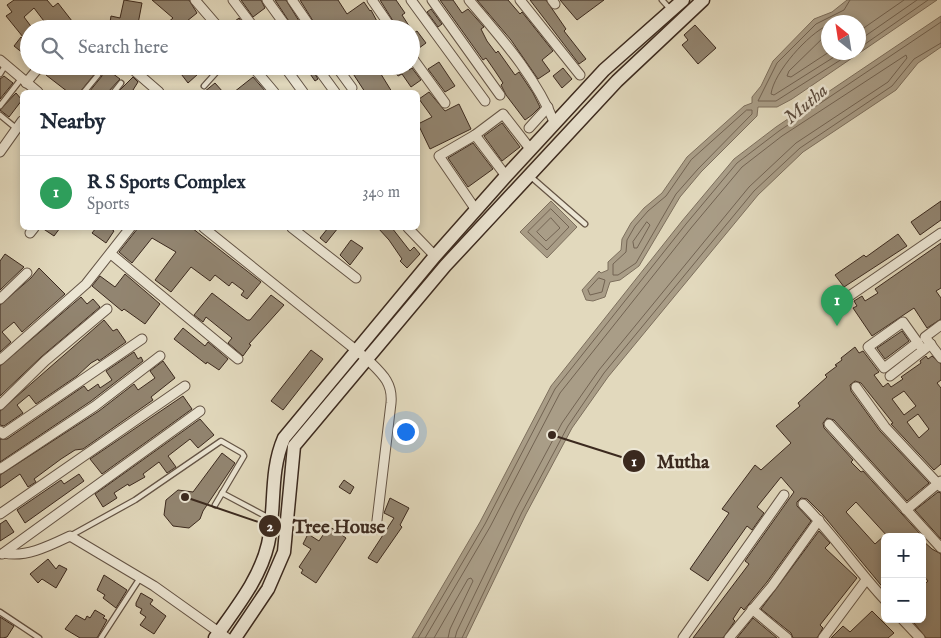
<!DOCTYPE html>
<meta charset="utf-8">
<style>
:root{--surface:#fff;--page:#f2f2f3;--text:#1f2937;--muted:#747a83;--line:#e0e1e3;--accent:#8f2418}
body{margin:0;font-family:"IM FELL English",serif;background:var(--page);color:var(--text)}
.controls{position:absolute;right:15px;bottom:15px;display:grid;overflow:hidden;border-radius:8px;box-shadow:0 2px 8px #0003}
.controls button{width:45px;height:45px;display:grid;place-items:center;padding:0;border:0;border-bottom:1px solid var(--line);background:var(--surface);color:var(--text);font:25px sans-serif}
.compass{position:absolute;left:821px;top:15px;width:45px;height:45px;border-radius:50%;background:var(--surface);box-shadow:0 2px 8px #0003;rotate:330deg}
.you{position:absolute;left:405px;top:431px;width:18px;height:18px;margin:-12px;border:4px solid #fff;border-radius:50%;background:#1a73e8;box-shadow:0 0 0 8px #1a73e833}
.badge{display:grid;place-items:center;width:32px;height:32px;border-radius:50%;background:var(--accent);color:#fff;font-size:16px;font-weight:700}
.pin{position:absolute;translate:-50% -41px;filter:drop-shadow(0 1px 2px #0008)}
.pin::after{content:'';position:absolute;top:26px;width:18px;height:15px;background:inherit;clip-path:polygon(0 0,100% 0,50% 100%)}
.list{margin:0;padding:0;list-style:none}
h2{display:flex;justify-content:space-between;align-items:center;height:65px;margin:0;padding:0 20px;font-size:21px}
h2 small{font-size:16px;font-weight:400;color:var(--muted)}
.list li{display:grid;grid-template-columns:32px 1fr auto;gap:15px;align-items:center;box-sizing:border-box;height:75px;padding:0 20px;border-top:1px solid var(--line)}
.list b{display:block;font-size:19px;white-space:nowrap}
.list p{margin:0;font-size:16px;white-space:nowrap;color:var(--muted)}
.list em{font-size:16px;font-style:normal;color:var(--muted)}
.icon{flex:none;width:28px;height:28px;fill:none;stroke:currentColor;stroke-width:2;stroke-linecap:round;stroke-linejoin:round}
.map{position:relative;flex:none;width:941px;height:638px;overflow:hidden}
.search{position:absolute;background:var(--surface);box-shadow:0 2px 8px #0003;left:20px;top:20px;width:400px;height:55px;display:flex;align-items:center;gap:12px;box-sizing:border-box;padding:0 18px;border-radius:28px;color:var(--muted);font-size:19px}
.panel{position:absolute;background:var(--surface);box-shadow:0 2px 8px #0003;left:20px;top:90px;width:400px;height:140px;border-radius:8px}
.map>svg:first-child{display:block}
.water{fill:#a99d87;stroke:#7d6f5d;fill-rule:evenodd}
.lines{fill:none;stroke-linecap:round;stroke-linejoin:round}
.shore{stroke:#726352;stroke-width:1}
.building{fill:#928571;stroke:#3b291e;fill-rule:evenodd}
.lane-casing{stroke:#655546;stroke-width:7}
.street-casing{stroke:#655546;stroke-width:11}
.secondary-casing{stroke:#3b291e;stroke-width:15}
.lane{stroke:#ece6d4;stroke-width:4.5}
.street{stroke:#ece6d4;stroke-width:9}
.secondary{stroke:#ece6d4;stroke-width:12}
.labels{text-anchor:middle;stroke-width:5;stroke-linejoin:round;paint-order:stroke}
.water-label{font-size:19px;font-style:italic;fill:#5c4c3e;stroke:#ece6d4}
.leader{fill:none;stroke:#3b291e;stroke-width:2}
.callout-dot{fill:#3b291e;stroke:#ece6d4;stroke-width:2}
.mark-label{font-size:15px;text-anchor:middle;font-weight:bold;fill:#fff}
.callout-label{font-size:19px;text-anchor:middle;font-weight:bold;fill:#3b291e;stroke:#ece6d4;stroke-width:5;stroke-linejoin:round;paint-order:stroke}
</style>
<div class="map">
<svg width="941" height="638" viewBox="0 0 941 638">
<rect width="100%" height="100%" fill="#e2d9bd"/>
<filter id="stains"><feTurbulence type="fractalNoise" baseFrequency=".004" numOctaves="4"/><feColorMatrix values="0 0 0 0 .2 0 0 0 0 .09 0 0 0 0 .02 0 0 0 .5 -.17"/></filter>
<radialGradient id="worn" r=".72"><stop offset=".6" stop-color="#630" stop-opacity="0"/><stop offset="1" stop-color="#630" stop-opacity=".3"/></radialGradient>
<g class="water">
<path d="M847,0h90l-145,99 -15,8h-19l-1,9 -56,56 -21,25 -41,69 -19,14 -10,2 -5,15 -12,4 -7,-1 -4,-10 17,-19 2,2 7,-3v-8l13,-12 1,-11 9,-16 13,-15 18,-15 25,-36 57,-51 8,-3v-6l9,-11 12,-25 41,-42 18,-7zM828,22h30v30h-30z"/>
<path d="M941,16v31l-23,16 -22,27 -93,62 -45,43 -150,182 -36,51 -46,86 -60,124h-54l68,-116 71,-136 131,-165 52,-62 42,-32z"/>
<path d="M551,201l26,26 -30,31 -27,-26z"/>
</g>
<g class="lines">
<g class="shore">
<path d="M850,0l-6,10 -28,14 -39,39 -19,38h18l77,-49"/>
<path d="M828,25c-20,9 -54,47 -57,69l3,1 68,-43"/>
<path d="M858,32l46,-32"/>
<path d="M828,33l-39,38 -2,5 4,1 38,-25"/>
<path d="M858,41l59,-41"/>
<path d="M858,49l70,-49"/>
<path d="M747,110h5v4l-54,55 -22,25 -40,69 -18,12h-5v-11l13,-12 1,-12 8,-14 13,-15 18,-15 25,-36z"/>
<path d="M551,209l18,18 -22,23 -19,-18z"/>
<path d="M551,218l9,10 -14,13 -9,-9z"/>
<path d="M647,222l3,3 -13,23h-3l-1,-6z"/>
<path d="M599,278l6,2 -3,12 -12,3 -2,-5z"/>
<path d="M418,638l67,-114 70,-135 131,-165 51,-61 42,-32 162,-109"/>
<path d="M425,638l65,-111 70,-134 131,-165 51,-61 40,-31 124,-81 1,3 -19,24 -92,61 -47,44 -150,183 -37,53 -46,86 -59,122 -2,7"/>
<path d="M434,638l34,-59 3,-1 2,3 -23,48 -2,9"/>
<path d="M462,638l60,-126 46,-86 36,-53 150,-182 46,-43 92,-62 22,-27 27,-16"/>
</g>
</g>
<g class="building">
<path d="M14,0h33l6,7 5,-4 14,18 -11,8h-11l-16,-21 -10,9 9,12h-4v3l-6,5 -17,-21 6,-4 -5,-7z"/>
<path d="M124,0l18,3 -5,26h-28l2,-13 9,2z"/>
<path d="M152,0h37l8,13 -20,16h-17l13,-11z"/>
<path d="M241,0h20l4,8 -12,9z"/>
<path d="M275,0h11l18,29h-10z"/>
<path d="M300,0h38l9,14 17,-12 6,9 1,-1 8,15 -5,4h-56z"/>
<path d="M380,0h16l9,13 -3,2 9,14h-13z"/>
<path d="M440,0h13l9,13 6,-4 16,18 -3,2 6,12 9,12 2,-2 17,24 4,-3 14,21 7,14 -8,8 -7,5 -19,-25 -5,-10 2,-2 -8,-12 -9,-13 -3,2z"/>
<path d="M477,0h31l12,14 2,-2 31,39 -11,9 8,11 -12,8 -27,-39z"/>
<path d="M530,0h16l20,29 -2,2 22,28 -7,5z"/>
<path d="M560,0h44l-27,20z"/>
<path d="M431,9l11,15 -4,3 -11,-15z"/>
<path d="M239,18l8,11h-21v-1z"/>
<path d="M695,25l21,23 -18,16 -16,-19 6,-5 -4,-5z"/>
<path d="M417,31l9,12 -11,8 -4,-5v-11z"/>
<path d="M21,37l8,6v15l-15,-12z"/>
<path d="M439,62l16,24 -10,6 -17,-23z"/>
<path d="M46,66h51l8,7 3,-3 12,9 -12,13h-19l13,-16 -1,-4 -4,-1 -17,21h-12l-22,-17 4,-4z"/>
<path d="M175,66h32l-19,17z"/>
<path d="M292,66h18l8,13 -3,2 -9,-13 -8,6z"/>
<path d="M348,66h28l16,26h-27z"/>
<path d="M391,66h20l-2,4 3,-2 9,12 -10,7 -9,-13 -4,2z"/>
<path d="M563,68l9,11 -10,9 -9,-12z"/>
<path d="M4,76l9,7 -13,16v-20z"/>
<path d="M133,77l5,5 -5,8 3,2h-13l-3,-2z"/>
<path d="M253,77l13,15h-32z"/>
<path d="M215,83l8,9h-19z"/>
<path d="M429,92l16,19 14,-7 12,25 -41,20 -12,-25 14,-7 -13,-18z"/>
<path d="M16,93l6,7 -13,17 -9,-7z"/>
<path d="M502,123l18,24 -18,14 -18,-25z"/>
<path d="M473,143l20,26 -25,18 -20,-29z"/>
<path d="M941,201v19l-21,15 -9,-13z"/>
<path d="M42,228h18l-6,8z"/>
<path d="M96,228h14l4,3 -8,12 -14,-10z"/>
<path d="M138,228h54l69,54 -14,17 -6,-4 3,-4 -12,-9 -3,4 -14,-11 -5,6 -19,-14 -20,25 -16,-12 21,-28 -24,-14 -20,25 -13,-11z"/>
<path d="M328,228h10l-12,15 -6,-5z"/>
<path d="M378,228h14l18,23 4,-4 6,7 -13,14 -7,-7 2,-2 -13,-19z"/>
<path d="M898,234l9,12 -63,41 -9,-12 29,-20 2,2z"/>
<path d="M351,240l12,8 -13,17 -10,-10z"/>
<path d="M941,243v45l-5,3 5,7v21l-14,9 -13,-20 -42,28 -19,-28 4,-2 -3,-5 8,-5 3,5 13,-8 -3,-4z"/>
<path d="M5,254l19,13 -24,23v-29z"/>
<path d="M39,268l26,26 -43,38 -8,-10 -12,10 9,10 -11,10v-47l31,-27z"/>
<path d="M125,274l35,30 -15,20 -21,-15 -2,2 -30,-25 8,-10 15,11z"/>
<path d="M212,293l35,27h3l21,-25 13,10 -35,39 2,1 -8,11 -15,-13 4,-5 -26,-21 -3,5 -9,-7z"/>
<path d="M81,297l6,7 6,-5 7,8 -59,50 -41,39v-30z"/>
<path d="M104,320l9,11 4,-2 9,13 -27,19 -1,-2 -7,4 -14,13 -41,28 -7,-9 -12,10 6,8 -19,13 -4,-1v-14z"/>
<path d="M183,328l22,18 3,-4 20,17 -9,11 -12,-8 -1,2 -32,-25z"/>
<path d="M902,331l7,10 -24,18 -8,-11z"/>
<path d="M855,347l4,6 4,-2 16,21 -5,3 9,12 5,-4 3,4 12,-8 -2,-2 20,-14 -1,-2 6,-5 2,3 4,-3 9,8v16l-4,3 4,5v76l-7,6 -43,-46 2,-1 -32,-40 -6,-2 -5,4 1,6 29,40 49,52 -22,18 -73,-81 -7,-2 -4,5 1,5 29,32 -2,2 10,10 2,-1 58,64 -3,2h-30l-32,-35 -10,10 29,32 10,-9v55l-62,-75 -16,-16 -6,-1 -4,4v4l14,15 -44,61 -23,28 -3,-3 -8,12 2,2 -12,17h-30l56,-74 -4,-3 49,-69 -13,-15 -24,30 7,6 -12,17 -5,-4 -39,55 -18,-12 39,-56 -7,-4 33,-44 6,5 30,-27 -15,-17 24,-20 -2,-3 29,-26 -2,-2 12,-9 -2,-1 7,-5 -1,-2zM904,391l12,15 -12,9 -12,-16zM918,414l11,15 -10,9 -12,-16z"/>
<path d="M311,350l12,9 -40,51 -12,-9z"/>
<path d="M134,352l4,7 3,-2 2,4 -52,40 -91,61v-23h7l77,-53 4,5 10,-7 2,4 12,-8 -6,-9z"/>
<path d="M163,361l12,17 -24,19 2,3 -70,49 -8,1 -14,9 -27,20 2,3 -8,5 -8,-13 -20,14v-13l99,-64 35,-27 4,6 17,-12 -5,-7z"/>
<path d="M183,396l9,13 -90,65 -12,-15z"/>
<path d="M200,419l14,16 -16,13 -8,-9 -22,17 8,11 -9,6 -8,-11 -16,12 2,3 -16,9 -1,-2 -14,9 3,5 -14,9 -8,-13z"/>
<path d="M222,453l13,10 -32,48 -3,8 -11,9 -16,-2 -9,-11 2,-15 12,-10 15,2z"/>
<path d="M79,474l5,7 -59,42 -8,-13 44,-30 3,4z"/>
<path d="M344,480l10,7 -4,7 -11,-7z"/>
<path d="M938,492l3,1v46l-26,-29z"/>
<path d="M390,498l19,10 -9,17 2,2 -25,36 -9,-5 26,-40 -10,-5z"/>
<path d="M6,520l8,12 -14,9v-17z"/>
<path d="M329,526l17,12 -30,45 -15,-10 2,-3 -4,-3 12,-18 -8,-5 5,-10 11,7z"/>
<path d="M819,531l11,12 -5,5 32,30 -37,47 3,3 -6,10h-24l-2,-5 -30,-24z"/>
<path d="M922,540l10,9 9,5v84h-15l-15,-19h11v-32l6,-6 -6,-7z"/>
<path d="M48,559l8,10 3,-4 8,4 -11,19 -14,-9 -4,4 -8,-9z"/>
<path d="M104,575l23,15 -11,18 -13,-10 2,-3 -8,-5z"/>
<path d="M141,593l12,7 -3,4 16,12 -12,18 -14,-9 6,-8 -6,-4 2,-4 -6,-3v-3z"/>
<path d="M95,610l10,6 -2,2 4,2 -10,18h-17l-15,-9 11,-14 9,5 2,-4 3,2z"/>
<path d="M872,611l22,22 -6,5h-57l12,-12 7,6z"/>
<path d="M0,617l14,9 -7,11 -4,1h-3z"/>
<path d="M753,618l24,20h-40z"/>
</g>
<g class="lines">
<g class="lane-casing">
<g id="lane">
<path d="M662,0l9,10"/>
<path d="M0,74l5,-8"/>
<path d="M204,86l18,-20"/>
<path d="M84,92l14,-17"/>
<path d="M114,92l7,-9"/>
<path d="M0,106l21,-27"/>
<path d="M0,115l17,14"/>
<path d="M530,176l55,48"/>
<path d="M222,493l49,26 15,5"/>
<path d="M70,536l65,-36 86,-59 21,12 2,3 -29,49"/>
<path d="M0,612l39,26"/>
<path d="M101,638l39,-60"/>
</g>
</g>
<g class="street-casing">
<g id="street">
<path d="M195,0l25,29"/>
<path d="M233,0l22,29"/>
<path d="M267,0l21,29"/>
<path d="M292,0l20,29"/>
<path d="M372,0l20,29"/>
<path d="M411,0l74,101"/>
<path d="M432,0l68,95"/>
<path d="M469,0c33,39 67,77 86,124"/>
<path d="M520,0l60,75"/>
<path d="M552,0l3,4"/>
<path d="M411,56l34,47"/>
<path d="M0,60l38,32"/>
<path d="M129,66l30,26"/>
<path d="M252,66l22,26"/>
<path d="M284,66l19,26"/>
<path d="M316,66l19,26"/>
<path d="M336,66l16,22"/>
<path d="M26,83l14,-17"/>
<path d="M529,128l19,-21"/>
<path d="M475,135l31,41"/>
<path d="M0,152l22,-31"/>
<path d="M476,210l-37,-54 36,-21 28,-21 28,36"/>
<path d="M204,228l163,131c14,14 26,23 24,44l-15,126"/>
<path d="M292,228l64,50"/>
<path d="M408,228l27,28"/>
<path d="M30,233l4,-5"/>
<path d="M111,254l127,105"/>
<path d="M0,299l27,-26"/>
<path d="M845,299l96,-66"/>
<path d="M941,325l-16,12 16,21"/>
<path d="M918,342l-34,26 -16,-21 35,-25 20,28"/>
<path d="M0,360l86,-76 44,-56"/>
<path d="M890,376l41,-32"/>
<path d="M856,387l29,40 56,60"/>
<path d="M0,405l45,-44 62,-52"/>
<path d="M829,424l112,124"/>
<path d="M0,431l3,3 139,-95"/>
<path d="M0,469l95,-63 65,-50"/>
<path d="M803,504c30,30 53,65 82,96"/>
<path d="M906,510l35,-29"/>
<path d="M0,514l185,-128"/>
<path d="M4,553c22,5 47,-8 66,-17l84,50 73,52"/>
<path d="M2,554l198,-143"/>
<path d="M752,609l35,29"/>
<path d="M902,619l18,19"/>
<path d="M683,638l101,-143"/>
<path d="M729,638l43,-52 47,-66"/>
<path d="M823,638l43,-58"/>
</g>
</g>
<g class="secondary-casing">
<g id="secondary">
<path d="M215,638c20,-29 45,-59 53,-94 8,-35 1,-72 16,-106l151,-182 71,-80 98,-106 79,-70"/>
<path d="M235,638l33,-49 16,-37 10,-106 151,-180 172,-185 86,-81"/>
</g>
</g>
<use href="#lane" class="lane"/>
<use href="#street" class="street"/>
<use href="#secondary" class="secondary"/>
</g>
<g class="labels">
<g class="water-label">
<text transform="translate(805 103) rotate(-40)" y="7">Mutha</text>
</g>
</g>
<path class="leader" d="M552 435L634 461M185 497L270 526"/>
<g class="callout-dot">
<circle cx="552" cy="435" r="5"/>
<circle cx="185" cy="497" r="5"/>
<circle cx="634" cy="461" r="12"/>
<circle cx="270" cy="526" r="12"/>
</g>
<g class="mark-label">
<text x="634" y="466">1</text>
<text x="270" y="531">2</text>
</g>
<g class="callout-label">
<text x="683" y="468">Mutha</text>
<text x="339" y="533">Tree House</text>
</g>
<rect width="100%" height="100%" filter="url(#stains)"/>
<rect width="100%" height="100%" fill="url(#worn)"/>
</svg>
<div class="controls">
<button>+</button>
<button>−</button>
</div>
<svg class="compass" viewBox="-18 -18 36 36"><path d="M0-13l5 13h-10z" fill="#e53935"/><path d="M0 13l5-13h-10z" fill="#747a83"/></svg>
<div class="you"></div>
<div class="pin badge" style="left:837px;top:326px;background:#2e9e5b">1</div>
<div class="search"><svg class="icon" aria-label="search" viewBox="0 0 24 24"><circle cx="10" cy="10" r="6"/><path d="M15 15l6 6"/></svg>Search here</div>
<section class="panel">
<h2>Nearby<small></small></h2>
<ul class="list">
<li><span class="badge" style="background:#2e9e5b">1</span><div><b>R S Sports Complex</b><p>Sports</p></div><em>340 m</em></li>
</ul>
</section>
</div>
